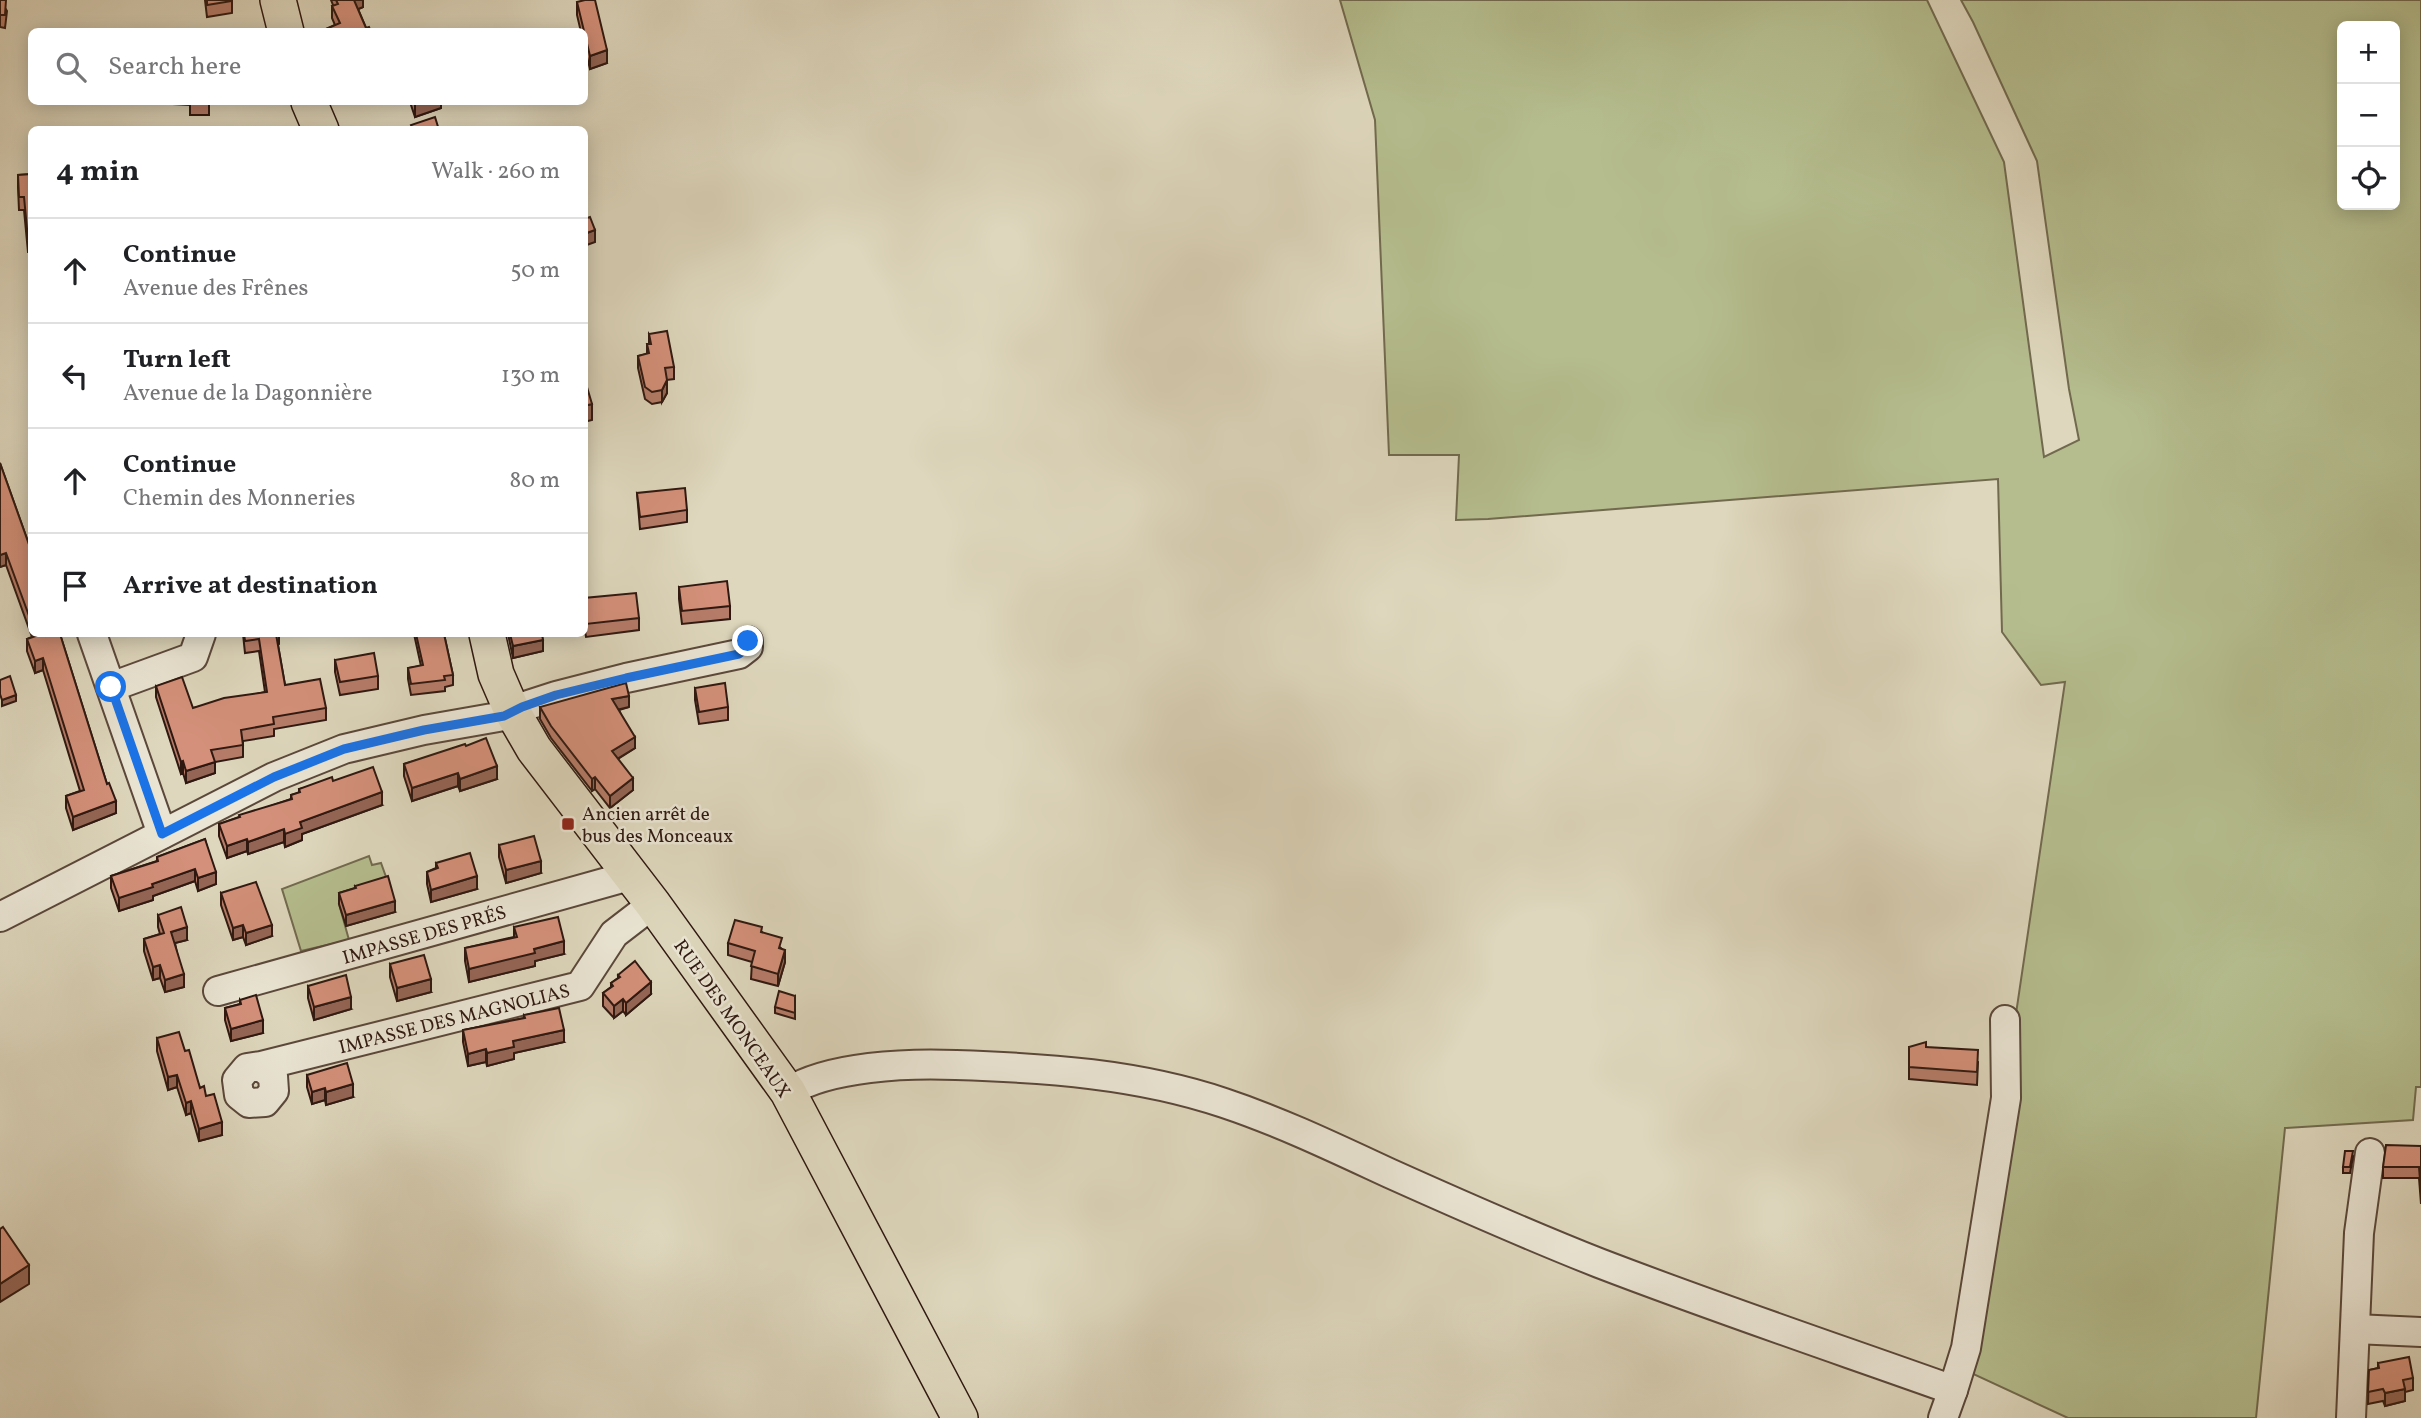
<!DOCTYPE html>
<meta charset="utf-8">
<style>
:root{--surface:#fff;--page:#f2f2f2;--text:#202124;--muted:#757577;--line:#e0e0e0}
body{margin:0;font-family:Vollkorn,serif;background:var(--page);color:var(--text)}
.controls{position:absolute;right:21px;top:21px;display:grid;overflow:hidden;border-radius:10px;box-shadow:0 4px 18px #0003}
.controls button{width:63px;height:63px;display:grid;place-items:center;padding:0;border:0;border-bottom:2px solid var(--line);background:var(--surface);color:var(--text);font:35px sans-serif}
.stop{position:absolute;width:21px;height:21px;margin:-16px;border:5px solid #1a73e8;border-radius:50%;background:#fff}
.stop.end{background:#1a73e8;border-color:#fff;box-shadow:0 2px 7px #0008}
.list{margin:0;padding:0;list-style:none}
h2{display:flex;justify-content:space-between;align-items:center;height:91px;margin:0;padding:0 28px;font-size:30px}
h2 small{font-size:23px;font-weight:400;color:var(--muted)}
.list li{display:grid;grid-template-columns:46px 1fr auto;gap:21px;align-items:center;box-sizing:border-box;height:105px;padding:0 28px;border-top:2px solid var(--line)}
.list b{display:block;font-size:26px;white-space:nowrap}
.list p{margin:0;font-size:23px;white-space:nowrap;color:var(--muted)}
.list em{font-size:23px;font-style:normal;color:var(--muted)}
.icon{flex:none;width:38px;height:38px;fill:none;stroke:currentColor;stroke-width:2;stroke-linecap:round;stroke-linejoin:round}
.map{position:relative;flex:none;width:2421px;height:1418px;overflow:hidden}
.search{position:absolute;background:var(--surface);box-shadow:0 4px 18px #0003;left:28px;top:28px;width:560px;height:77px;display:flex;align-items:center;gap:18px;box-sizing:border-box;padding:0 24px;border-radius:10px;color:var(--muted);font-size:26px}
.panel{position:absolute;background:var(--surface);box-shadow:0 4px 18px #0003;left:28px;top:126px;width:560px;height:511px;border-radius:10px}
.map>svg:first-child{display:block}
.green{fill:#b5bd8e;stroke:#726a4f;stroke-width:2;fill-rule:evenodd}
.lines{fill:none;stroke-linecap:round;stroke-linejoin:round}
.minor-casing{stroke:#5b483b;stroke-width:32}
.major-casing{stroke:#2f1810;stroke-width:38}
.minor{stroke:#eae5d4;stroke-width:28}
.major{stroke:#ded7bd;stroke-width:35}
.wall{fill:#b67c69;stroke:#2f1810;stroke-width:2}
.shaded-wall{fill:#946555;stroke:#2f1810;stroke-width:2}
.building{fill:#d4907a;stroke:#2f1810;stroke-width:2}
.route{stroke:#1a73e8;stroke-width:9}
.poi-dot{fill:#8f2418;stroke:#eae5d4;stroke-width:2.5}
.labels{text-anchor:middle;stroke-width:5;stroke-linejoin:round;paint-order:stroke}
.poi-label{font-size:19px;fill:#2f1810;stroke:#eae5d4;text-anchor:start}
.street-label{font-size:19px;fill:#2f1810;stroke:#eae5d4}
</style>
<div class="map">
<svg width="2421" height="1418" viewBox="0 0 2421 1418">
<rect width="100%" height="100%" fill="#ded7bd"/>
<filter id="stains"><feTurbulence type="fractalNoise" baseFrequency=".00286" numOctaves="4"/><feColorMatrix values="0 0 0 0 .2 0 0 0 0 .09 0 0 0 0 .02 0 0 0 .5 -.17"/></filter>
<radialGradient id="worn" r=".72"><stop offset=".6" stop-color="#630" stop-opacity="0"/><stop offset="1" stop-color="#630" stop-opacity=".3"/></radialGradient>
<g class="green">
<path d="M1340,0h587l77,162 40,295 35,-17 -10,-51 -32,-228 -64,-139 -12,-22h460v1087h-5l-3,33 -128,8 -29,290h-188l-97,-45 42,-339 52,-352 -24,3 -39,-53 -4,-153 -510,40 -32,1 3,-65h-70l-14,-335zM2342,26h53v179h-53z"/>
<path d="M369,856l3,9 9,-2 9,25 -51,16 10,36 -48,11 -19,-62z"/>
</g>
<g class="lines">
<g class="minor-casing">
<g id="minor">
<path d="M92,634l70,200"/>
<path d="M111,687l82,-30 8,-23"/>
<path d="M0,917l274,-140 70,-28 80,-19 80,-14 18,-9 34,-11 70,-18 113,-24 9,-7v-6"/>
<path d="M218,991l411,-115"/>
<path d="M261,1066l12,10 1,15 -9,11 -16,1 -10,-8 -2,-15 10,-12 14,-2 319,-80 34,-52 39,-30"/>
<path d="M788,1092c41,-26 120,-29 168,-27 91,3 182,9 268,38 57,19 111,45 165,70 69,31 139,62 210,90 117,45 236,85 354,127l-10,28"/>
<path d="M2355,1329l66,3"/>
<path d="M1953,1390l13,-42 40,-250 -1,-78"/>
<path d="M2351,1418l8,-185 11,-80"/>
</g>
</g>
<g class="major-casing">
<g id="major">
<path d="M278,0l8,32"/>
<path d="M309,102l12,28"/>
<path d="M487,634l9,40 16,37 22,38 119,155 135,188 172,326"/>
</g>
</g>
<use href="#minor" class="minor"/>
<use href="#major" class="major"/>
</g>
<g class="wall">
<path d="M0,0l7,11 -2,17 -5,-1z"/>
<path d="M205,0h27v13l-25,4z"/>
<path d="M331,0h32v7l-5,2 8,19 5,4h-45v-3l9,-4 -3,-7v-12l1,-1z"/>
<path d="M577,2l30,61 -17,6 -6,-24v-13h-3l-4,-17z"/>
<path d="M137,102h72v13h-19v-10z"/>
<path d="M410,102h31v6l-26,9z"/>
<path d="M32,174v84l-1,-6h-3l-4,-42h-5l-1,-23v-12z"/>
<path d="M649,334l25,33v12l-8,1 1,13 -5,9 -10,2 -7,-5 -7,-31v-12l9,-2v-10h2z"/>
<path d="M0,463l32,90v81h28l56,179 -43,17 -7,-22v-12l14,-5 -37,-121 -8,3 -8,-22v-12l5,-2 -26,-72 -6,2z"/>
<path d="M637,493l50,17v12l-47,7z"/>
<path d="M679,587l51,19v13l-48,5 -3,-25z"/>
<path d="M584,598l55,20v12l-53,7 -2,-12z"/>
<path d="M243,634h36v10l-1,1 7,40 41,23v12l-52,9v7l-31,5v16l-28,5v11l-29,10 -3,-10 -2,1 -25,-77v-11l37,22 72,-16 -6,-41 -14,2z"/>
<path d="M414,634h30l9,41v10l-8,2v4l-34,4 -3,-16v-11l13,-2z"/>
<path d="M508,634h34l1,17 -30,7z"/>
<path d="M335,660l43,16v13l-38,6 -5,-23z"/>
<path d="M695,688l33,19v13l-29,4 -4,-24z"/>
<path d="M540,707h89l-10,3 16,38 -17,11 15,31 -23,18 -15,-19 -3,2 -41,-53 -11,-19z"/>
<path d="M466,746l31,33 -37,12 -2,-5 -46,15 -8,-25v-12z"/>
<path d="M333,781l49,24 -80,29v6l-17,7 -1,-5 -36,12 -1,-3 -20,7 -8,-22v-12l72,-25v-4l8,-2v-4z"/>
<path d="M205,839l11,45 -18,7 -3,-10 -42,15v4l-34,11 -8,-23v-12l46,-15v-4z"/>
<path d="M499,845l42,28 -35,10 -7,-26z"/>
<path d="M436,863l41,26 -46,13 -4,-18v-12l9,-4z"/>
<path d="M355,886l40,26 -49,14 -7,-22v-11l16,-5z"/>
<path d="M221,893l51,43 -26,9 -3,-8 -10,3 -12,-35z"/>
<path d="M158,915l29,25 -12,3 9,44 -19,5 -5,-14 -7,2 -9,-29v-12l16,-5 -2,-7z"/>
<path d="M514,927l50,27 -29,7v5l-66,16 -4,-21v-13l49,-11z"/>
<path d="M762,932l20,17 3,13 -7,24 -27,-7 1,-17 -24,-7v-12z"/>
<path d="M390,964l41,28 -34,9 -7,-24z"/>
<path d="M618,975l33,19 -25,21 -3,-4 -9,7 -11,-12v-13l8,-6v-4l7,-5z"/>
<path d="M308,986l43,23 -37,11 -6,-22z"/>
<path d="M795,996v23l-20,-6v-6z"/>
<path d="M240,1000l23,33 -32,8 -6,-21v-12l15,-4z"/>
<path d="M524,1015l40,27 -50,11v6l-27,7 -1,-4 -18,4 -5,-24v-12l61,-12z"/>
<path d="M157,1038l28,13 15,37 6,8 16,39 -23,6 -8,-28 -5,2 -9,-28 -9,3 -11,-39z"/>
<path d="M1909,1047h17l52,15 -1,23 -68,-6z"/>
<path d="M307,1075l46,22 -27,8 -1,-5 -13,4 -5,-17z"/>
<path d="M2421,1146v58l-2,-26h-36v-11z"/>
<path d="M2353,1157l-3,16h-7v-6z"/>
<path d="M2378,1363l35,15v12l-8,2v9l-20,5 -2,-5 -15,3 1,-34 9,-2z"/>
</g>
<g class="shaded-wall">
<path d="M354,0h9v7l-9,4z"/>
<path d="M607,50v13l-17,6v-13z"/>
<path d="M424,102h17v6l-26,9v-13z"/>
<path d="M595,230v12l-11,4v-12z"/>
<path d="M667,380v13l-5,9v-12z"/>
<path d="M592,404v16l-8,2v-16z"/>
<path d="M6,553v12l-6,2v-12z"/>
<path d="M543,640v11l-30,7v-12z"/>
<path d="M43,658v12l-8,3v-12z"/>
<path d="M16,695v6l-14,5v-6z"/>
<path d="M629,696v11l-17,4v-12z"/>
<path d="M635,737v11l-23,14v-11z"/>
<path d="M183,761v12l-2,1v-12z"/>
<path d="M215,762v11l-29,10v-12z"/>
<path d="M497,766v13l-37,12v-12z"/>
<path d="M458,773v13l-46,15v-13z"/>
<path d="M595,777v12l-3,2v-12z"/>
<path d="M633,778v12l-23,18v-12z"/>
<path d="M382,792v13l-80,29v6l-17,7v-13l15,-12z"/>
<path d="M116,801v12l-43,17v-13z"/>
<path d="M284,829v13l-36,12v-12z"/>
<path d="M247,839v12l-20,7v-12z"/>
<path d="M541,861v12l-35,10v-13z"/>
<path d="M195,869v12l-42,15v4l-34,11v-13l33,-14z"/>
<path d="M216,872v12l-18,7v-13z"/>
<path d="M477,876v13l-46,13v-12z"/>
<path d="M395,901v11l-49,14v-11z"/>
<path d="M243,925v12l-10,3v-12z"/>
<path d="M272,925v11l-26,9v-12z"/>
<path d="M187,927v13l-16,4v-12z"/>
<path d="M564,941v13l-29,7v5l-66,16v-13l65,-20z"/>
<path d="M785,950v12l-7,24v-12z"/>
<path d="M160,965v13l-7,2v-13z"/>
<path d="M184,974v13l-19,5v-12z"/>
<path d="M431,979v13l-34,9v-13z"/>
<path d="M651,982v12l-25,21v-12z"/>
<path d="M351,997v12l-37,11v-13z"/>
<path d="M623,999v12l-9,7v-12z"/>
<path d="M263,1020v13l-32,8v-12z"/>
<path d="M564,1030v12l-50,11v6l-27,7v-13l26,-12z"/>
<path d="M486,1049v13l-18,4v-12z"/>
<path d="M177,1075v12l-9,3v-13z"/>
<path d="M353,1084v13l-27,8v-13z"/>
<path d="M325,1088v12l-13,4v-12z"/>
<path d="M191,1101v12l-5,2v-12z"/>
<path d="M222,1122v13l-23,6v-12z"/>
<path d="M29,1265v19l-29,18v-18z"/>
<path d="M2405,1389v12l-20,5v-13z"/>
</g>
<g class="building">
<path d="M0,0h6l-1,15h-5z"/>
<path d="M207,0h25v1l-25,4z"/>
<path d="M336,0h18l12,28 3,-1 2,5h-44l-1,-3 14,-6 -8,-17 6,-2z"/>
<path d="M585,0h10l12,50 -17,6 -13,-54z"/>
<path d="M435,117l4,13h-26l-2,-5z"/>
<path d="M32,174v72l-1,-7h-3l-4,-42h-5l-1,-22z"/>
<path d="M590,217l5,13 -11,4v-15z"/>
<path d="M667,331l7,36 -9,1 2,12 -5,10 -10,2 -7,-5 -7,-31 11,-3 -2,-9h4l-2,-10z"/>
<path d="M584,377l8,27 -8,2z"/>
<path d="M0,463l32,90v71l-26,-71 -6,2z"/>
<path d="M685,488l2,22 -47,7 -3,-24z"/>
<path d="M727,581l3,25 -48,5 -3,-24z"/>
<path d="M636,593l3,25 -53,6 -2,-26z"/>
<path d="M35,634h25l47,150 2,-1 7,18 -43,16 -7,-21 18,-6 -41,-132 -8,3 -8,-22 9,-3z"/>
<path d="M244,634h32l9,51 35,-6 6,29 -53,9 1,7 -33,6 2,15 -32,5 4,12 -29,9 -3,-10 -2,1 -25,-76 26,-9 11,31 31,-10 43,-6 -8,-53 -14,2z"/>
<path d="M416,634h28l9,41 -9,1 1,4 -34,4 -3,-16 15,-3z"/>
<path d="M510,634h32l1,6 -30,6z"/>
<path d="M374,653l4,23 -38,6 -5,-22z"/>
<path d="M10,676l6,19 -14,5 -2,-6v-14z"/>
<path d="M626,683l3,13 -17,3 23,38 -23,14 21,27 -23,18 -15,-19 -3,2 -41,-53 -11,-19z"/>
<path d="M725,683l3,24 -29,5 -4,-24z"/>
<path d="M486,738l11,28 -37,13 -2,-6 -46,15 -8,-24 61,-20 1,2z"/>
<path d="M373,767l9,25 -82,30 2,6 -17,6 -1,-5 -36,13 -1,-3 -20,7 -8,-22 21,-7 -1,-2 53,-16 -1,-4 9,-3 -1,-3 33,-12 1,4z"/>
<path d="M534,836l7,25 -35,9 -7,-25z"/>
<path d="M205,839l11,33 -18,6 -3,-9 -43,15 1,3 -34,11 -8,-22 47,-15 -1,-4z"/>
<path d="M470,853l7,23 -46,14 -4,-18 11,-4 -2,-5z"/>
<path d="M388,876l7,25 -49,14 -7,-22 17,-5 -1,-2z"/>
<path d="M256,882l16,43 -26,8 -3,-8 -10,3 -12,-35z"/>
<path d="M181,907l6,20 -16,5 13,42 -19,6 -5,-15 -7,2 -9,-28 20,-6 -6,-18z"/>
<path d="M558,917l6,24 -30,8 1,4 -66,16 -4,-21 52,-11 -3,-10z"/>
<path d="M735,920l27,7 -1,5 21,6 -3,10 6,2 -7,24 -27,-8 4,-15 -27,-8z"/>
<path d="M424,955l7,24 -34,9 -7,-24z"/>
<path d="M635,961l16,21 -25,21 -3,-4 -9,7 -11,-13 10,-7 -2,-3 9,-6 -2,-2z"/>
<path d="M346,975l5,22 -37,10 -6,-21z"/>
<path d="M779,991l16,5v17l-20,-6z"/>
<path d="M256,995l7,25 -32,9 -6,-21 16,-4 -1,-4z"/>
<path d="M559,1008l5,22 -51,11 1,6 -27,6 -1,-4 -18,5 -5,-24 62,-12 -1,-3z"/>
<path d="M179,1032l6,19 4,-1 11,38 4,-2 2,10 8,-2 8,28 -23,7 -8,-28 -5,2 -9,-28 -9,2 -11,-39z"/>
<path d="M1926,1042v5l52,3 -1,22 -68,-5v-20z"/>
<path d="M347,1063l6,21 -27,8 -1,-4 -13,4 -5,-17z"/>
<path d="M2386,1145l35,1v47l-2,-26h-36z"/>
<path d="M2345,1151h8l-3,16h-7z"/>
<path d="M3,1227l26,38 -29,19v-55z"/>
<path d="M2409,1357l4,21 -10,2 2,9 -20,4 -2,-4 -15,3 1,-22 10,-2 -1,-5z"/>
</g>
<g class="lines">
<path class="route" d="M111,687l51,147 112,-57 70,-28 80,-19 80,-14 18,-9 34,-12 70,-17 113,-24 9,-7v-6"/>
</g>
<rect class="poi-dot" x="561" y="817" width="14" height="14" rx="3.5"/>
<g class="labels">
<g class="poi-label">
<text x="582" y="820">Ancien arrêt de<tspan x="582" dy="22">bus des Monceaux</tspan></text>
</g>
<g class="street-label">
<text transform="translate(424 934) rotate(-16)" y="7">IMPASSE DES PRÉS</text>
<text transform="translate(454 1018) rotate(-14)" y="7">IMPASSE DES MAGNOLIAS</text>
<text transform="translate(733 1018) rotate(55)" y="7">RUE DES MONCEAUX</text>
</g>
</g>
<rect width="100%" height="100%" filter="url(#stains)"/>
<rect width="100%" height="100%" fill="url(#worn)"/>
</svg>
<div class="controls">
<button>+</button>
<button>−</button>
<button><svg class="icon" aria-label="locate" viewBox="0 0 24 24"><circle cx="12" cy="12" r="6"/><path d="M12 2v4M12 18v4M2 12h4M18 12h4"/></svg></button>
</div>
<div class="stop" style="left:111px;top:687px"></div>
<div class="stop end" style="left:748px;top:641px"></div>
<div class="search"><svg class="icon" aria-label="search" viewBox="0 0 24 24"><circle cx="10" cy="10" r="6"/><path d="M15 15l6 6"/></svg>Search here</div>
<section class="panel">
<h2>4 min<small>Walk · 260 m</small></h2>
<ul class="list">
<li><svg class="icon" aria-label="ahead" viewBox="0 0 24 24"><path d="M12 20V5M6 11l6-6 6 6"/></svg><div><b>Continue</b><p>Avenue des Frênes</p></div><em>50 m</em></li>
<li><svg class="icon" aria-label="left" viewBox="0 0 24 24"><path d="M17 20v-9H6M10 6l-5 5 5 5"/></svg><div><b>Turn left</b><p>Avenue de la Dagonnière</p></div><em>130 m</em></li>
<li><svg class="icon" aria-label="ahead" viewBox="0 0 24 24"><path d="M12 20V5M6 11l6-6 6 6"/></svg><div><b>Continue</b><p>Chemin des Monneries</p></div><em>80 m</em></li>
<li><svg class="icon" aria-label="arrive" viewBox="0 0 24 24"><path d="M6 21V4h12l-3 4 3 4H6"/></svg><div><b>Arrive at destination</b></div></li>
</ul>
</section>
</div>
